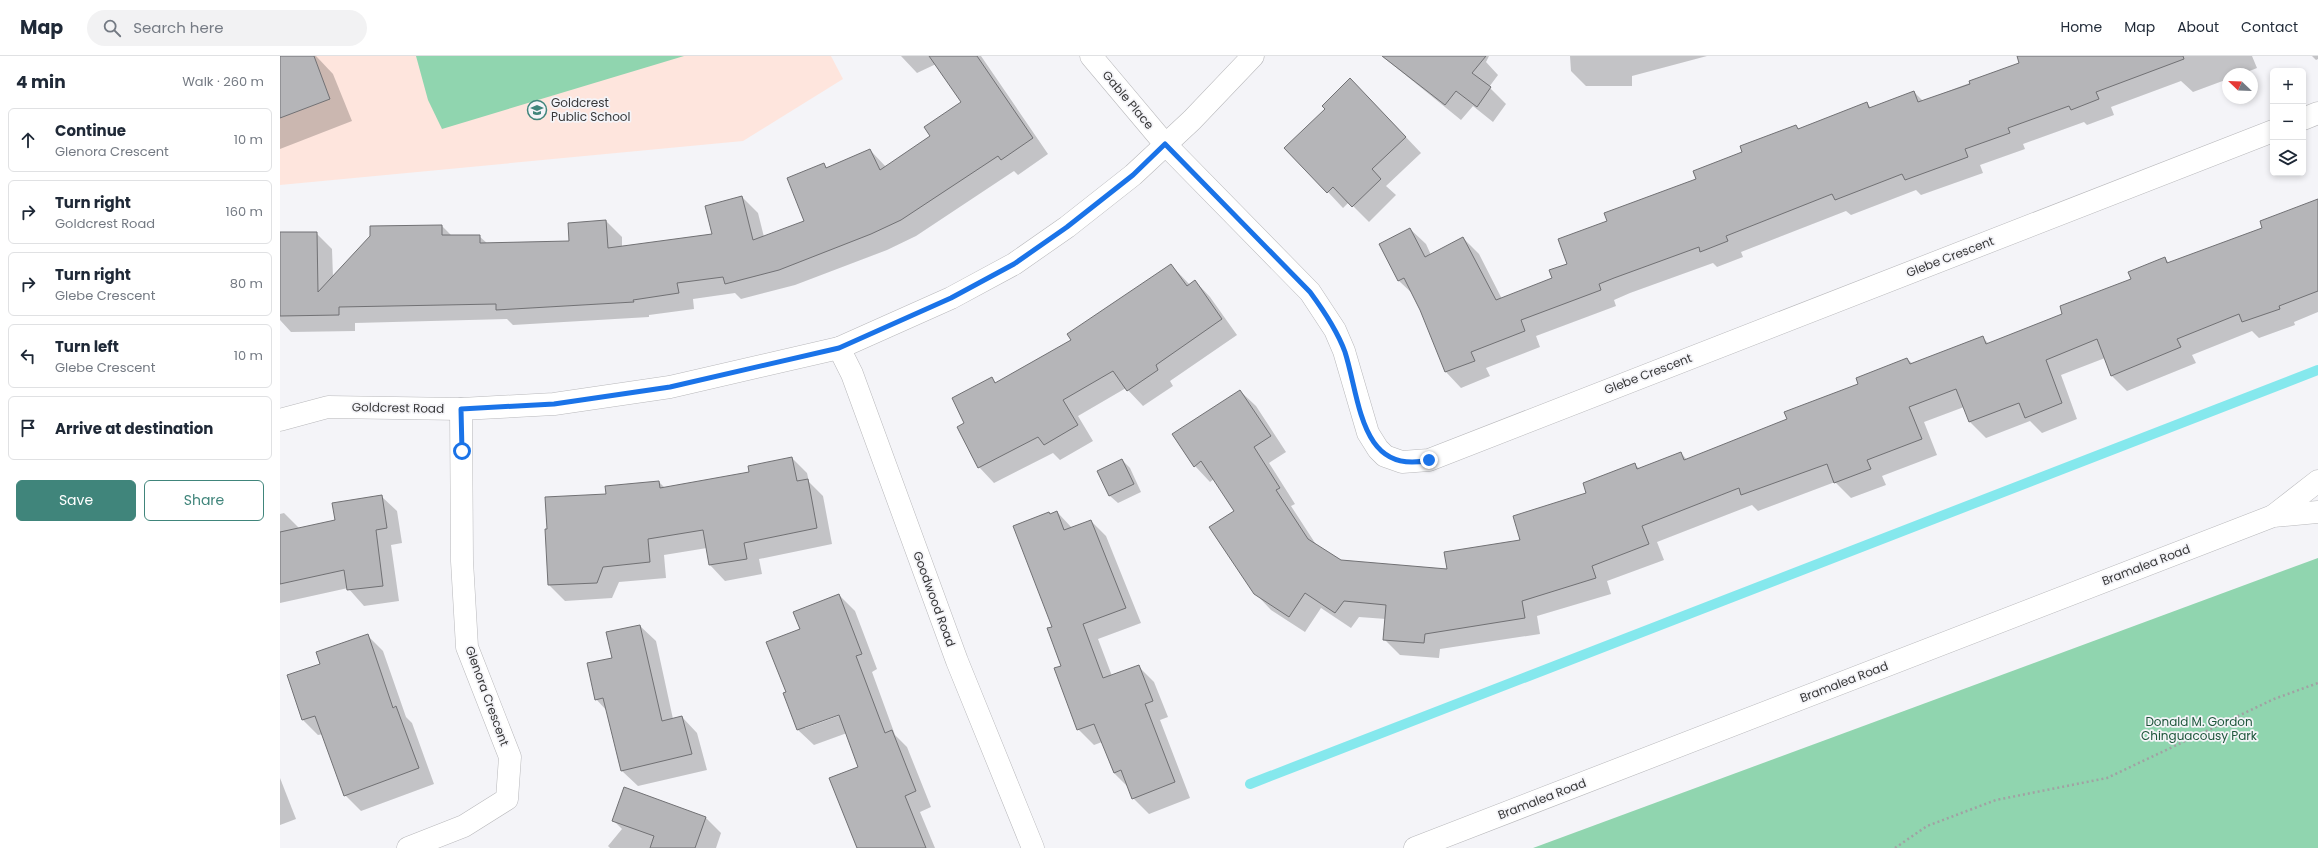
<!DOCTYPE html>
<meta charset="utf-8">
<style>
:root{--surface:#fff;--page:#f2f2f3;--text:#1f2937;--muted:#747a83;--line:#e0e1e3;--accent:#40857b}
body{margin:0;font-family:Poppins,sans-serif;background:var(--page);color:var(--text)}
.controls{position:absolute;right:12px;top:12px;display:grid;overflow:hidden;border-radius:6px;box-shadow:0 2px 6px #0003}
.controls button{width:36px;height:36px;display:grid;place-items:center;padding:0;border:0;border-bottom:1px solid var(--line);background:var(--surface);color:var(--text);font:20px sans-serif}
.compass{position:absolute;left:1942px;top:12px;width:36px;height:36px;border-radius:50%;background:var(--surface);box-shadow:0 2px 6px #0003;rotate:293deg}
.stop{position:absolute;width:12px;height:12px;margin:-9px;border:3px solid #1a73e8;border-radius:50%;background:#fff}
.stop.end{background:#1a73e8;border-color:#fff;box-shadow:0 1px 4px #0008}
.list{margin:0;padding:0;list-style:none}
h2{display:flex;justify-content:space-between;align-items:center;height:52px;margin:0;padding:0 16px;font-size:17px}
h2 small{font-size:13px;font-weight:400;color:var(--muted)}
.list li{display:grid;grid-template-columns:26px 1fr auto;gap:12px;align-items:center;box-sizing:border-box;height:64px;margin:0 8px 8px;padding:0 8px;border:1px solid var(--line);border-radius:6px}
.list b{display:block;font-size:15px;white-space:nowrap}
.list p{margin:0;font-size:13px;white-space:nowrap;color:var(--muted)}
.list em{font-size:13px;font-style:normal;color:var(--muted)}
.actions{display:flex;gap:8px;padding:12px 16px}
.actions a{flex:1;padding:9px 0;border:1px solid var(--accent);border-radius:6px;text-align:center;font-size:14px;color:var(--accent)}
.actions .main{background:var(--accent);color:#fff}
.icon{flex:none;width:22px;height:22px;fill:none;stroke:currentColor;stroke-width:2;stroke-linecap:round;stroke-linejoin:round}
.map{position:relative;flex:none;width:2038px;height:792px;overflow:hidden}
header{display:flex;align-items:center;gap:24px;box-sizing:border-box;height:56px;padding:0 20px;background:var(--surface);border-bottom:1px solid var(--line)}
header strong{font-size:19px}
nav{display:flex;gap:22px;margin-inline-start:auto;font-size:14px}
.search{width:280px;height:36px;background:var(--page);display:flex;align-items:center;gap:10px;box-sizing:border-box;padding:0 14px;border-radius:22px;color:var(--muted);font-size:15px}
main{display:flex}
aside{flex:1;background:var(--surface)}
.map>svg:first-child{display:block}
.education{fill:#fee5dd}
.green{fill:#90d5af}
.shadow{fill:#0003;fill-rule:evenodd}
.lines{fill:none;stroke-linecap:round;stroke-linejoin:round}
.stream{stroke:#85e8ed;stroke-width:10}
.building{fill:#b5b5b8;stroke:#717174}
.street-casing{stroke:#b8b8bb;stroke-width:23}
.secondary-casing{stroke:#b8b8bb;stroke-width:23}
.path{stroke:#a1a1a3;stroke-width:2.5;stroke-dasharray:2 3;stroke-linecap:butt}
.street{stroke:#fff;stroke-width:22}
.secondary{stroke:#fff;stroke-width:22}
.route{stroke:#1a73e8;stroke-width:5}
.labels{text-anchor:middle;stroke-width:3.5;stroke-linejoin:round;paint-order:stroke}
.street-label{font-size:12px;fill:#383839;stroke:#f4f4f8}
.poi-label{font-size:12px;fill:#383839;stroke:#f4f4f8;text-anchor:start}
.park-label{font-size:12px;fill:#1e563b;stroke:#f4f4f8}
</style>
<header>
<strong>Map</strong>
<div class="search"><svg class="icon" aria-label="search" viewBox="0 0 24 24"><circle cx="10" cy="10" r="6"/><path d="M15 15l6 6"/></svg>Search here</div>
<nav><a>Home</a><a>Map</a><a>About</a><a>Contact</a></nav>
</header>
<main>
<aside>
<h2>4 min<small>Walk · 260 m</small></h2>
<ul class="list">
<li><svg class="icon" aria-label="ahead" viewBox="0 0 24 24"><path d="M12 20V5M6 11l6-6 6 6"/></svg><div><b>Continue</b><p>Glenora Crescent</p></div><em>10 m</em></li>
<li><svg class="icon" aria-label="right" viewBox="0 0 24 24"><path d="M7 20v-9h11M14 6l5 5-5 5"/></svg><div><b>Turn right</b><p>Goldcrest Road</p></div><em>160 m</em></li>
<li><svg class="icon" aria-label="right" viewBox="0 0 24 24"><path d="M7 20v-9h11M14 6l5 5-5 5"/></svg><div><b>Turn right</b><p>Glebe Crescent</p></div><em>80 m</em></li>
<li><svg class="icon" aria-label="left" viewBox="0 0 24 24"><path d="M17 20v-9H6M10 6l-5 5 5 5"/></svg><div><b>Turn left</b><p>Glebe Crescent</p></div><em>10 m</em></li>
<li><svg class="icon" aria-label="arrive" viewBox="0 0 24 24"><path d="M6 21V4h12l-3 4 3 4H6"/></svg><div><b>Arrive at destination</b></div></li>
</ul>
<div class="actions"><a class="main">Save</a><a>Share</a></div>
</aside>
<div class="map">
<svg width="2038" height="792" viewBox="0 0 2038 792">
<rect width="100%" height="100%" fill="#f4f4f8"/>
<path class="education" d="M0,0h551l12,23 -100,62 -463,44z"/>
<g class="green">
<path d="M136,0h268l-242,73 -14,-29z"/>
<path d="M2038,502v290h-785z"/>
</g>
<g class="shadow">
<path d="M0,0h36l17,18 19,47 -72,28z"/>
<path d="M621,0h80l67,98 -30,21 -4,-4 -98,65 -29,14 -92,35 -54,14 -6,-6 -42,6 1,10 -45,6v2l-136,8 -6,-6 -152,4v8l-64,1 -11,-12v-87h36l16,16 1,29 109,-52 10,10h27l9,8 82,-2 36,-21 16,16v10l91,-13 29,-37 16,16 6,24 41,-15 19,-57 4,4 42,-19 16,17 45,-30 31,-35 -26,-38 -19,9z"/>
<path d="M1102,0h107l-3,6 12,13 -9,12 17,17 -13,18 -20,-16 -12,14z"/>
<path d="M1290,0h137l-75,20v10h-46l-15,-15z"/>
<path d="M1738,0h234l5,12 -15,6h-14v5l-35,13 -12,-11 -70,26 3,8 -27,10 -3,-3 -61,22 2,5 -45,16 3,8 -62,22 -5,-5 -65,25 -5,-4 -105,41 2,5 -26,10 -4,-4 -83,30 -16,7 2,6 -80,30 4,11 -54,21 4,8 -29,12 -15,-16 -25,-63 -7,-14 -15,-14 -19,-37 30,-15 16,15 5,11 32,-17 16,16 23,45 51,-21 56,-56 88,-42 46,-28 53,-26 4,4 67,-27 4,5 43,-16 9,9 98,-38z"/>
<path d="M2032,0h6v3l-2,1z"/>
<path d="M1086,39l55,58 -35,33 10,9 -27,27 -20,-20 -6,6 -15,-16z"/>
<path d="M2038,144v112l-24,10 1,3 -36,13 -7,-7 -60,24 4,8 -69,28 -15,-15 -7,-18 -44,17 16,44 -35,14 -12,-12 -44,17 -16,-16 -6,-15 -40,15 13,33 -55,21 4,9 -35,13 -16,-16 -77,29 -6,-6 -95,37 7,18 -57,21 4,13 -74,22 3,18 -100,15 -1,9 -39,-3 -16,-16 2,-20 -27,-2 -8,11 -30,-20 -16,24 -34,-22 -16,-17 -20,-82 -21,-32 -4,3 -15,-16 45,-75 16,15 30,46 -17,11 26,41 -4,2 26,40 23,15 108,9 73,-29 67,-48 46,-29 6,5 41,-16 6,7 101,-40 119,-61 6,5 69,-27 7,7 75,-30 69,-34 32,-22 4,5 95,-34z"/>
<path d="M891,209l19,20 5,-4 15,16 27,38 -67,46 3,5 -30,20 -17,-18 -48,28 15,25 -33,19 -7,-7 -59,30 -15,-16 -13,-43 26,-45 5,5 76,-44z"/>
<path d="M512,402l15,15 2,9 14,14 9,48 -73,15 3,15 -37,7 -15,-16 -3,-17 -43,7 2,23 -47,4 -7,16 -47,3 -16,-16 58,-90 52,-13 6,6 85,-15z"/>
<path d="M842,404l8,8 11,24 -23,11 -8,-7z"/>
<path d="M101,440l16,15 5,32 -11,2 8,56 -35,5 -16,-18 -68,15v-89l4,-1 16,16 36,-9z"/>
<path d="M777,456l15,16 19,-7 15,15 35,87 -43,16 14,37 26,-10 16,16 14,35 -8,3 30,78 -41,16 -16,-16 -4,-10 -15,-15 -12,-31 -8,3 -16,-16 -25,-102 -4,-114 2,1z"/>
<path d="M559,539l16,16 22,58 -5,3 23,63 12,12 24,60 -11,5 15,36h-69l-6,-81 -13,-34 -33,12 -16,-15 -11,-37 14,-63zM564,656v2l-39,14v-2z"/>
<path d="M360,570l16,15 17,78 9,-2 15,16 10,37 -69,16 -16,-15 -15,-60 -11,-12z"/>
<path d="M87,579l16,16 23,66 6,6 22,61 -73,27 -16,-16 -22,-61 -5,1 -15,-15 -15,-44 33,-11z"/>
<path d="M0,722l16,41 -16,6z"/>
<path d="M425,761l16,16 -5,15h-106l-2,-2 14,-17 -8,-8z"/>
</g>
<g class="lines">
<path class="stream" d="M970,728l1068,-414"/>
</g>
<g class="building">
<path d="M0,0h34l16,43 -50,19z"/>
<path d="M649,0h48l56,82 -32,22 -3,-4 -97,64 -30,14 -92,36 -54,14 -2,-7 -46,6 2,10 -46,7 1,2 -138,8v-6l-157,3v8l-59,1v-84h37l1,60 52,-56v-10l72,-1v10h38v8l89,-2 -1,-18 38,-3 2,28 104,-14 -7,-28 37,-10 11,44 51,-19 -17,-43 37,-15 2,5 44,-19 10,21 50,-34 -6,-9 37,-25z"/>
<path d="M1102,0h104l-14,17 19,14 -14,20 -21,-16 -11,14z"/>
<path d="M1737,0h166l1,3 -88,33 3,7 -28,11 -2,-4 -61,22 2,5 -45,16 3,8 -63,23 -3,-6 -67,26 -3,-6 -106,42 2,5 -28,11 -1,-5 -85,31 -15,6 2,6 -80,30 4,11 -54,21 4,9 -30,11 -25,-62 -16,-32 -6,3 -19,-37 31,-16 15,29 38,-20 33,63 56,-22 -3,-8 18,-6 -9,-25 49,-18 -3,-8 92,-34 -3,-8 49,-19 -2,-6 56,-21 2,4 69,-27 2,6 45,-17 4,11 52,-18 -1,-3 50,-18z"/>
<path d="M1070,22l56,59 -34,32 9,10 -29,28 -19,-20 -6,6 -43,-45 41,-39 -3,-3z"/>
<path d="M2038,143v92l-39,15 1,3 -38,13 -3,-8 -62,25 4,8 -70,29 -14,-37 -51,21 16,43 -37,15 -6,-15 -50,19 -13,-33 -47,18 13,32 -55,21 4,9 -37,14 -7,-19 -86,31 -2,-7 -97,38 7,18 -57,22 4,12 -74,23 3,17 -100,16 -1,9 -41,-3 3,-35 -42,-4 -9,12 -30,-20 -16,24 -35,-23 -45,-67 25,-16 -33,-50 -7,6 -22,-33 68,-44 31,46 -17,11 26,41 -4,2 32,49 33,21 106,9 -3,-17 76,-12 -7,-24 73,-23 -3,-10 52,-20 2,6 44,-17 3,8 103,-41 -3,-7 74,-28 -2,-6 51,-20 3,6 73,-28 3,8 76,-30 -2,-8 71,-27 -3,-7 37,-15 2,6 95,-35 -2,-7z"/>
<path d="M891,208l16,22 8,-6 27,39 -66,46 2,5 -31,21 -14,-20 -50,29 15,25 -34,20 -6,-8 -60,31 -21,-41 7,-4 -12,-25 40,-21 3,6 76,-43 -4,-6z"/>
<path d="M512,401l5,24 11,-2 9,49 -73,15 3,16 -38,6 -6,-35 -55,9 2,23 -47,5 -6,16 -49,2 -3,-56h2l-2,-32 61,-3 -1,-8 54,-5 1,7 89,-16 -1,-6z"/>
<path d="M842,403l12,25 -25,12 -12,-25z"/>
<path d="M102,439l5,33 -11,2 7,56 -36,4 -3,-20 -64,14v-52l55,-12 -3,-17z"/>
<path d="M777,455l7,19 27,-10 35,88 -43,16 20,54 36,-13 14,36 -8,3 30,78 -43,17 -11,-29 -7,3 -20,-49 -17,6 -23,-62 7,-2 -14,-38 5,-1 -39,-101 36,-14 1,2z"/>
<path d="M559,538l23,60 -6,2 29,77 7,-3 24,61 -11,5 21,52h-69l-28,-70 29,-11 -19,-52 -42,15 -14,-37 3,-1 -20,-50 34,-13 -7,-17z"/>
<path d="M360,569l22,96 20,-5 10,38 -71,17 -18,-73 -8,2 -8,-37 25,-5 -6,-26z"/>
<path d="M88,578l25,74 3,-2 23,62 -75,28 -29,-80 -13,4 -15,-45 33,-11 -4,-12z"/>
<path d="M344,731l82,30 -11,31h-45l4,-12 -42,-15z"/>
</g>
<g class="lines">
<g class="street-casing">
<g id="street">
<path d="M811,0l74,88 145,148 25,38 9,21 24,82 10,16 7,7 17,6 27,-2 844,-329"/>
<path d="M2023,63l15,-6"/>
<path d="M559,292l13,26 105,287 76,187"/>
<path d="M0,364l48,-13 133,2 93,-5 116,-17 169,-39 112,-50 63,-34 53,-37 66,-52 59,-55 61,-64"/>
<path d="M128,792l56,-22 43,-27 3,-42 -43,-110 -5,-86 -1,-152"/>
</g>
</g>
<g class="secondary-casing">
<g id="secondary">
<path d="M1993,460l45,-35"/>
<path d="M1135,792l858,-332 45,-4"/>
</g>
</g>
<path class="path" d="M1615,792l32,-22 69,-26 111,-22 167,-79 44,-16"/>
<use href="#street" class="street"/>
<use href="#secondary" class="secondary"/>
</g>
<g class="lines">
<path class="route" d="M182,395l-1,-42 93,-5 116,-17 169,-39 112,-50 63,-34 53,-37 66,-52 32,-31 145,148c14,19 27,38 35,60 15,47 15,124 84,108"/>
</g>
<defs>
<g id="school-ring" transform="scale(1)"><circle r="9.5" fill="#f4f4f8" stroke="#40857b" stroke-width="1.5"/><path d="M0-5L7-2L0 1L-7-2ZM-4 1L0 2.5L4 1V4Q0 6-4 4Z" fill="#40857b"/></g>
</defs>
<g fill-rule="evenodd">
<use href="#school-ring" x="257" y="54"/>
</g>
<g class="labels">
<g class="street-label">
<text transform="translate(848 44) rotate(50)" y="4">Gable Place</text>
<text transform="translate(1670 201) rotate(-21)" y="4">Glebe Crescent</text>
<text transform="translate(1368 318) rotate(-21)" y="4">Glebe Crescent</text>
<text transform="translate(118 352) rotate(1)" y="4">Goldcrest Road</text>
<text transform="translate(1866 509) rotate(-21)" y="4">Bramalea Road</text>
<text transform="translate(654 543) rotate(70)" y="4">Goodwood Road</text>
<text transform="translate(1564 626) rotate(-21)" y="4">Bramalea Road</text>
<text transform="translate(207 640) rotate(70)" y="4">Glenora Crescent</text>
<text transform="translate(1262 743) rotate(-21)" y="4">Bramalea Road</text>
</g>
<g class="poi-label">
<text x="271" y="51">Goldcrest<tspan x="271" dy="14">Public School</tspan></text>
</g>
<g class="park-label">
<text x="1919" y="670">Donald M. Gordon<tspan x="1919" dy="14">Chinguacousy Park</tspan></text>
</g>
</g>
</svg>
<div class="controls">
<button>+</button>
<button>−</button>
<button><svg class="icon" aria-label="layers" viewBox="0 0 24 24"><path d="M12 4l9 5-9 5-9-5zM3 14l9 5 9-5"/></svg></button>
</div>
<svg class="compass" viewBox="-18 -18 36 36"><path d="M0-13l5 13h-10z" fill="#e53935"/><path d="M0 13l5-13h-10z" fill="#747a83"/></svg>
<div class="stop" style="left:182px;top:395px"></div>
<div class="stop end" style="left:1149px;top:404px"></div>
</div>
</main>
